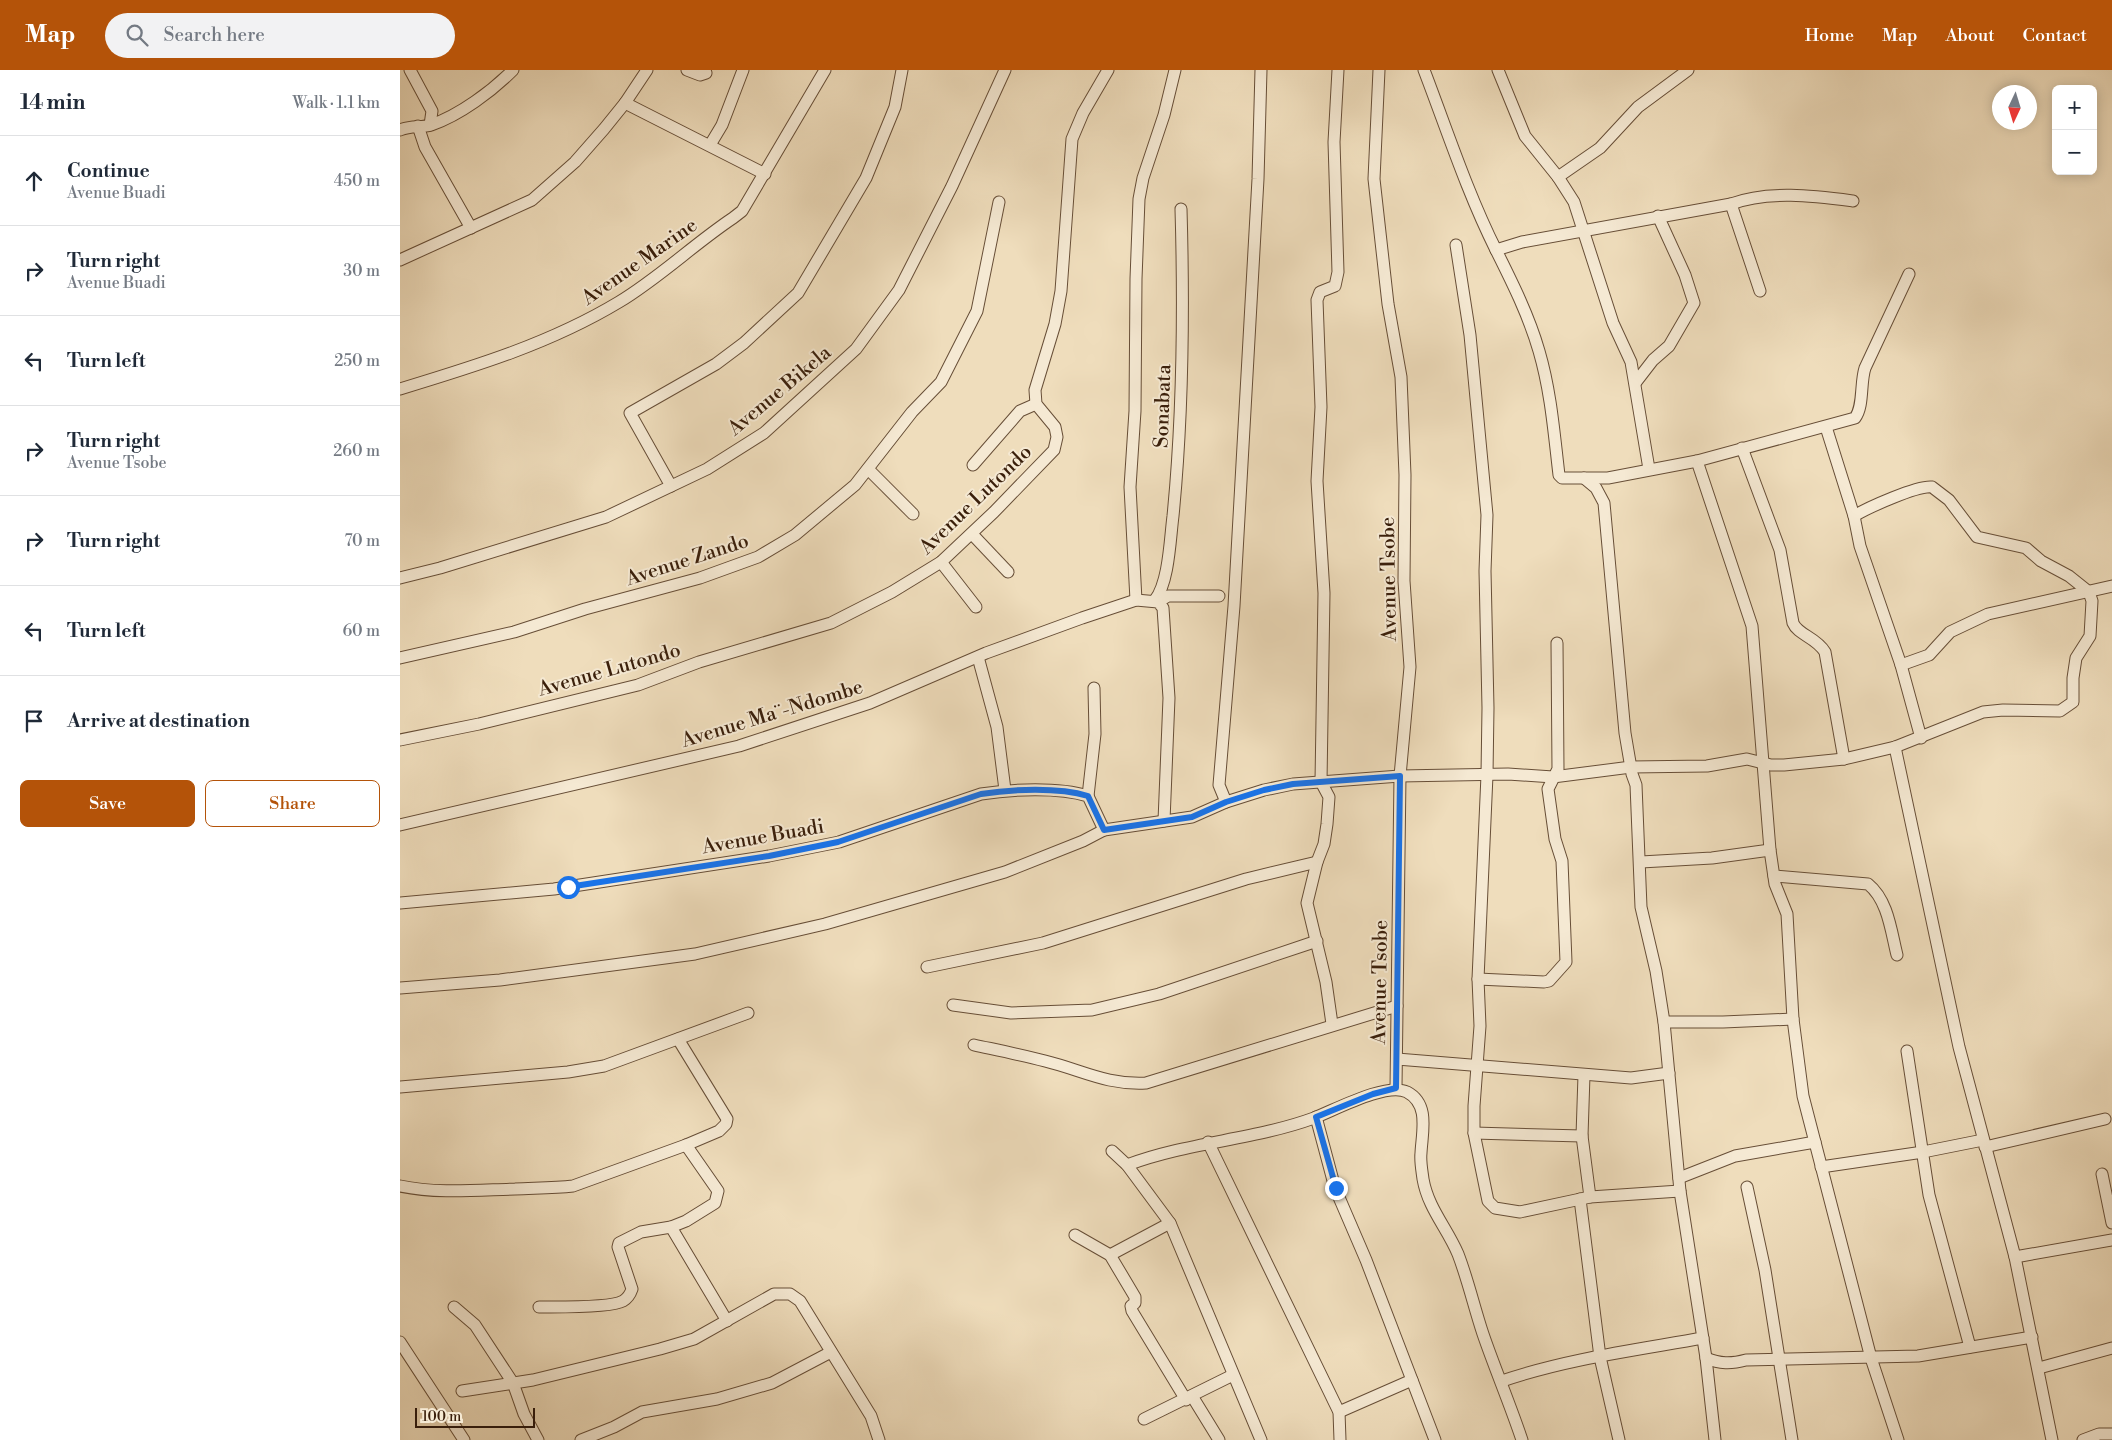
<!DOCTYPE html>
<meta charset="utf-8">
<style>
:root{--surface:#fff;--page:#f2f2f3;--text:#1f2937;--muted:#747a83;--line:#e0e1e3;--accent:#b45309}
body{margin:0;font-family:"Libre Bodoni",serif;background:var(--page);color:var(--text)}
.controls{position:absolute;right:15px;top:15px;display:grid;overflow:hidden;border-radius:8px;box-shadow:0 2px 12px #0003}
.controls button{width:45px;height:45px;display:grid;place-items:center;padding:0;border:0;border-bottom:1px solid var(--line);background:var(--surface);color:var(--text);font:25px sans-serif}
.compass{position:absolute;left:1592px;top:15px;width:45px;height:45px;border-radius:50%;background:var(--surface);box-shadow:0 2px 12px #0003;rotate:184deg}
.scale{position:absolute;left:15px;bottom:12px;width:120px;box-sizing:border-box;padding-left:5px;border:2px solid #3a1f0b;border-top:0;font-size:14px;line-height:18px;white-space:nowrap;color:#3a1f0b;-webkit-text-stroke:4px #f5e9d3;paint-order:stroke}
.stop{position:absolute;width:15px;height:15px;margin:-11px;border:4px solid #1a73e8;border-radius:50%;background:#fff}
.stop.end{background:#1a73e8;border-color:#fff;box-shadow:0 1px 5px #0008}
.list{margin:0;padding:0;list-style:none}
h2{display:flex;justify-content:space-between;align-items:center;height:65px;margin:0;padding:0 20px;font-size:21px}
h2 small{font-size:16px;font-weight:400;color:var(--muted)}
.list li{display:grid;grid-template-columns:32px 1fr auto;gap:15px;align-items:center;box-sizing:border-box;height:90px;padding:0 20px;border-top:1px solid var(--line)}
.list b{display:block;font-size:19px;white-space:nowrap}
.list p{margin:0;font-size:16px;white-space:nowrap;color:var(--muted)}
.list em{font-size:16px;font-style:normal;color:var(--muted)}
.actions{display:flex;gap:10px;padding:15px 20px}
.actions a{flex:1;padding:11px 0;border:1px solid var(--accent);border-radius:8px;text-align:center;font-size:18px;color:var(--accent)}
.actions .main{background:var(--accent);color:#fff}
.icon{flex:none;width:28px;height:28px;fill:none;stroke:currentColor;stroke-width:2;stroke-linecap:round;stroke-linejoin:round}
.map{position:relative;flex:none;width:1712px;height:1370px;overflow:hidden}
header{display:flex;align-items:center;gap:30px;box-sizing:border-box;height:70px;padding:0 25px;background:var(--accent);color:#fff}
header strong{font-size:24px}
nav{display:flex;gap:28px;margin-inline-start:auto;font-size:18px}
.search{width:350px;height:45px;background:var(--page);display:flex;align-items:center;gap:12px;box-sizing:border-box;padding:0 18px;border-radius:28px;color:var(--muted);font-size:19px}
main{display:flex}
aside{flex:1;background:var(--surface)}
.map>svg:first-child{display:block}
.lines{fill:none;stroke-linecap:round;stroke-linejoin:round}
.minor-casing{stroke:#674e37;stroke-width:13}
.minor{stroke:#f5e9d3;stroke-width:11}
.route{stroke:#1a73e8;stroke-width:6}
.labels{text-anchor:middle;stroke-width:4;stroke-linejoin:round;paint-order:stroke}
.street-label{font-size:20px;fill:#3a1f0b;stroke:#f5e9d3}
</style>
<header>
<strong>Map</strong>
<div class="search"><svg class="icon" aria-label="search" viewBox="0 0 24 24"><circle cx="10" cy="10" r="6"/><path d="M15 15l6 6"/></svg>Search here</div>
<nav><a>Home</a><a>Map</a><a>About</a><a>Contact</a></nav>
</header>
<main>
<aside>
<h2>14 min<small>Walk · 1.1 km</small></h2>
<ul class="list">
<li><svg class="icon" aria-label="ahead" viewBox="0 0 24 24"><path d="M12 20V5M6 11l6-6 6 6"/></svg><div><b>Continue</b><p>Avenue Buadi</p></div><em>450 m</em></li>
<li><svg class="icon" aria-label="right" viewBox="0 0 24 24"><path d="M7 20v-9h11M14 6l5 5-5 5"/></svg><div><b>Turn right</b><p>Avenue Buadi</p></div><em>30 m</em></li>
<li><svg class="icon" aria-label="left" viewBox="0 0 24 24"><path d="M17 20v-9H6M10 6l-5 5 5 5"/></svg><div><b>Turn left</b></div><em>250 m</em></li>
<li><svg class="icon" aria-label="right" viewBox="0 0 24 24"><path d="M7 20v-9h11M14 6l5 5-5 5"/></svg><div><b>Turn right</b><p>Avenue Tsobe</p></div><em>260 m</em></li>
<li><svg class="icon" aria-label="right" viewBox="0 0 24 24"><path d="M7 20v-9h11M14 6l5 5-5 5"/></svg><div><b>Turn right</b></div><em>70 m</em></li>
<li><svg class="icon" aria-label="left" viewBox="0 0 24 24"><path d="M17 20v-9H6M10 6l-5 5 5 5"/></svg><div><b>Turn left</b></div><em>60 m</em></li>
<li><svg class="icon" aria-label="arrive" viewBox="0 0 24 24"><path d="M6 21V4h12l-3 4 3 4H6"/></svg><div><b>Arrive at destination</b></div></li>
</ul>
<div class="actions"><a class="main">Save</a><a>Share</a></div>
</aside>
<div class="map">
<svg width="1712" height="1370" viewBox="0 0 1712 1370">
<rect width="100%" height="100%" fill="#efddbc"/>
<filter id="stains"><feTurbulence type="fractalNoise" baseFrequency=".004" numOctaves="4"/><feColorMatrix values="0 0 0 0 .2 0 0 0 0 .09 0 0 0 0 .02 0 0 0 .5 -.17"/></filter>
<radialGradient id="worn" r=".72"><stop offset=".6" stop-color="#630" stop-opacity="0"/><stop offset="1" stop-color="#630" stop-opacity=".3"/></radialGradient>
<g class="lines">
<g class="minor-casing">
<g id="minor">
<path d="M10,0l22,41 -2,14"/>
<path d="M287,0l13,5 6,-2"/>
<path d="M979,0l-5,109 14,125 13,73 4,98 -1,106 6,86 -10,109 -4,312"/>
<path d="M1024,0c23,60 43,122 72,180 16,32 33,66 43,101 12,41 15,82 20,124l3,3h46l89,-17 158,-43c9,-12 5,-35 10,-50l44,-94"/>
<path d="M1098,0l27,66 33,41 16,25 39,121 18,39 18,107"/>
<path d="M225,33l140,71"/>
<path d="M18,56l7,21 46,81"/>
<path d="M0,60c10,-5 21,-2 31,-5 29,-10 61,-34 82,-55"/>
<path d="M310,75l12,-20 21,-55"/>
<path d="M1158,107l42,-29 38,-41 50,-37"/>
<path d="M1331,134l29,87"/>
<path d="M1056,175l14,90 17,180 -2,56 3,137 -1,67 -9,204 2,47 -6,80v27l14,68 7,7 25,4 70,-15 90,-6"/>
<path d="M1096,180l26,-8 209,-38c37,-14 83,-8 122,-3"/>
<path d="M0,190l132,-60 43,-38 29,-33 21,-26 22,-33"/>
<path d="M1236,312l17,-22 16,-14 25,-43 -9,-28 -27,-59"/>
<path d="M0,319c76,-23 151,-46 219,-87 40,-24 75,-58 114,-84l9,-7 83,-141"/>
<path d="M1426,357l28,89 6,30 41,119 20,73"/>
<path d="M1342,378l38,102 13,73c5,12 23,14 32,29l19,107"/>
<path d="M1297,391l55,165 18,224 5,34 12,30 6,105 10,77 68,262 27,82"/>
<path d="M573,395l47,-54 16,-7"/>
<path d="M468,399l45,45"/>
<path d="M1184,408l12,10 8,15 21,230 7,41 4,11 5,122 15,64 8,51 16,169 26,167 9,82"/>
<path d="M271,416l-41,-73 86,-49 28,-21 54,-50 68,-115 29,-71 7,-37"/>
<path d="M572,464l36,38"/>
<path d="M541,492l35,45"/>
<path d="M0,508l40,-10 166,-51 101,-48 57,-36 92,-84 43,-59 53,-104 53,-116"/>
<path d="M736,530l-6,-113 5,-76 1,-132 3,-80 4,-21 21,-63 11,-45"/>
<path d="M755,530c14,-18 15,-61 18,-84 10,-102 11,-204 8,-307"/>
<path d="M758,532l10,-6h51"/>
<path d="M578,587l19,70 8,63"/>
<path d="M0,588l114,-26 71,-23 115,-31 58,-21 37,-22 60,-50 57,-73 29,-30 36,-71 22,-109"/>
<path d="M1501,595l28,-10 21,-23 38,-18 124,-28"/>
<path d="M0,670l79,-16 159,-39 61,-23 132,-39 61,-31 49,-30 53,-50 60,-62 3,-13 -2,-10 -19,-23 -1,-14 20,-66 6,-33 11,-152 11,-26 25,-43"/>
<path d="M1495,677l64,300 56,210 37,183"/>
<path d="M688,726l7,-62 -1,-46"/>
<path d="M826,732l-7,-17 15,-179 24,-427 3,-109"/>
<path d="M0,755l339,-79 131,-43 116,-50 96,-35 54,-18 22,2 5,6 6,90 -5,123"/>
<path d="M1241,792l71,-4 58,-8"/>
<path d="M1374,806l94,8c20,16 23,47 29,71"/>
<path d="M0,833l154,-14 215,-33 70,-14 142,-48c31,-5 78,-7 107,2l16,34"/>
<path d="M527,897l116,-24 203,-64 71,-17"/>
<path d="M1078,909l66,3 5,-1 17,-19 -4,-101 -7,-22 -7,-50 10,-20 -1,-126"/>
<path d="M0,918l100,-8 195,-26 130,-30 180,-52 78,-31 21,-11 88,-13 34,-15 38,-12 29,-6 107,-8 108,-2 45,3 78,-10 76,-1 40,-7 24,6h13l60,-6 51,-12 88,-35 20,-2 57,1 13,-9v-24l3,-20 14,-22 2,-35 -3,-9 -20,-16 -28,-15 -15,-13 -49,-11 -28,-37 -17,-13c-14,-2 -65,21 -78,29"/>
<path d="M553,935l58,8 81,-3 67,-16 158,-53"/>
<path d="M1264,952h59l70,-3"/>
<path d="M932,954l-6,-42 -19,-79 10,-41 7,-18 3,-20 2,-27 -8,-15 3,-189 -7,-112 4,-74 -4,-107 3,-8 15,-6 3,-14 -4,-130 4,-72"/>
<path d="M574,975c23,5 48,10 71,16 37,9 61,24 101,22l251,-77"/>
<path d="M1507,981l22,144 41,152"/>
<path d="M997,989l234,19 38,-5"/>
<path d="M1184,1005l-2,61 8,61"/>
<path d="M0,1017l168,-15 36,-6 144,-53"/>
<path d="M916,1047l19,71 31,72 69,180"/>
<path d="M1074,1063l108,3"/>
<path d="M808,1072l131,270 1,28"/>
<path d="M1585,1077l120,-28"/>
<path d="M712,1081l15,14 43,58 91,217"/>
<path d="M727,1095c61,-23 127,-25 187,-47 21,-8 72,-36 93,-26 23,12 15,40 14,61 -1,8 1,18 2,26 5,29 24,49 35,75 10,26 16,53 25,80 12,35 27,70 39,106"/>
<path d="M1421,1097l102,-15 60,-12"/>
<path d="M1702,1104l10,49"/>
<path d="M1279,1108l56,-22 80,-14"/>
<path d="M0,1116c37,8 78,4 115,3 20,-1 39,-1 58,-3l113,-41 33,-14 7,-7 1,-5 -49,-80"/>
<path d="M1347,1117l18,83 27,170"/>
<path d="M1180,1129l20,158 19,83"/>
<path d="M271,1157l56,94"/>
<path d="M675,1165l35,20 25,42v6l-4,3 1,5 54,89"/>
<path d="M710,1185l60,-32"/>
<path d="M1615,1187l97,-17"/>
<path d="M54,1237l21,18 38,58 11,31 14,26"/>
<path d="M139,1237c15,0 72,1 84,-6 5,-3 7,-6 9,-12l-14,-42 1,-4 22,-11 30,-5 15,-6 29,-18 3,-12 -32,-46"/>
<path d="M0,1272l64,98"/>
<path d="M1306,1288c14,6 25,6 40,2l172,-4 114,-19"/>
<path d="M1639,1298l73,-20"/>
<path d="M1102,1311c64,-22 134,-31 201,-43"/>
<path d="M62,1321l71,-11 127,-31 34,-10 80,-45h16l10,7 71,115 8,24"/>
<path d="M792,1326l27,44"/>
<path d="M939,1342l73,-32"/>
<path d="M744,1349l89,-44"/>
<path d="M181,1370l33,-13 28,-15 75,-13 55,-16 59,-31"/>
<path d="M1683,1370l16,-6h13"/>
</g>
</g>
<use href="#minor" class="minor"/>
</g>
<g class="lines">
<path class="route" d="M168,817l201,-31 69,-14 143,-48c31,-5 78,-7 107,2l16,34 88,-13 34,-15 38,-12 29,-6 107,-8 -4,312 -23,6 -57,23 20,71"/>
</g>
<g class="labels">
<g class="street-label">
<text transform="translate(239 191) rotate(-35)" y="7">Avenue Marine</text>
<text transform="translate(379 320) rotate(-40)" y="7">Avenue Bikela</text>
<text transform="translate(762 336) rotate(-88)" y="7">Sonabata</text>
<text transform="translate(575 429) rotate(-44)" y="7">Avenue Lutondo</text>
<text transform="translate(287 489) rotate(-18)" y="7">Avenue Zando</text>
<text transform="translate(988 509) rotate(-91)" y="7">Avenue Tsobe</text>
<text transform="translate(209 599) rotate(-16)" y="7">Avenue Lutondo</text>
<text transform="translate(372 643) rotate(-17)" y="7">Avenue Ma¨-Ndombe</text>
<text transform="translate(363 766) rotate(-10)" y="7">Avenue Buadi</text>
<text transform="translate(979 912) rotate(-89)" y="7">Avenue Tsobe</text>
</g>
</g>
<rect width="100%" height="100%" filter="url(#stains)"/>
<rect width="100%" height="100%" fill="url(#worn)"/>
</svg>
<div class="controls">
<button>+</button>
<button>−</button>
</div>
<svg class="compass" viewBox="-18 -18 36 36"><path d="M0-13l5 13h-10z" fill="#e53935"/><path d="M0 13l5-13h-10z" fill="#747a83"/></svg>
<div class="scale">100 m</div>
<div class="stop" style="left:168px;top:817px"></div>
<div class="stop end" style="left:936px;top:1118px"></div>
</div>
</main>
